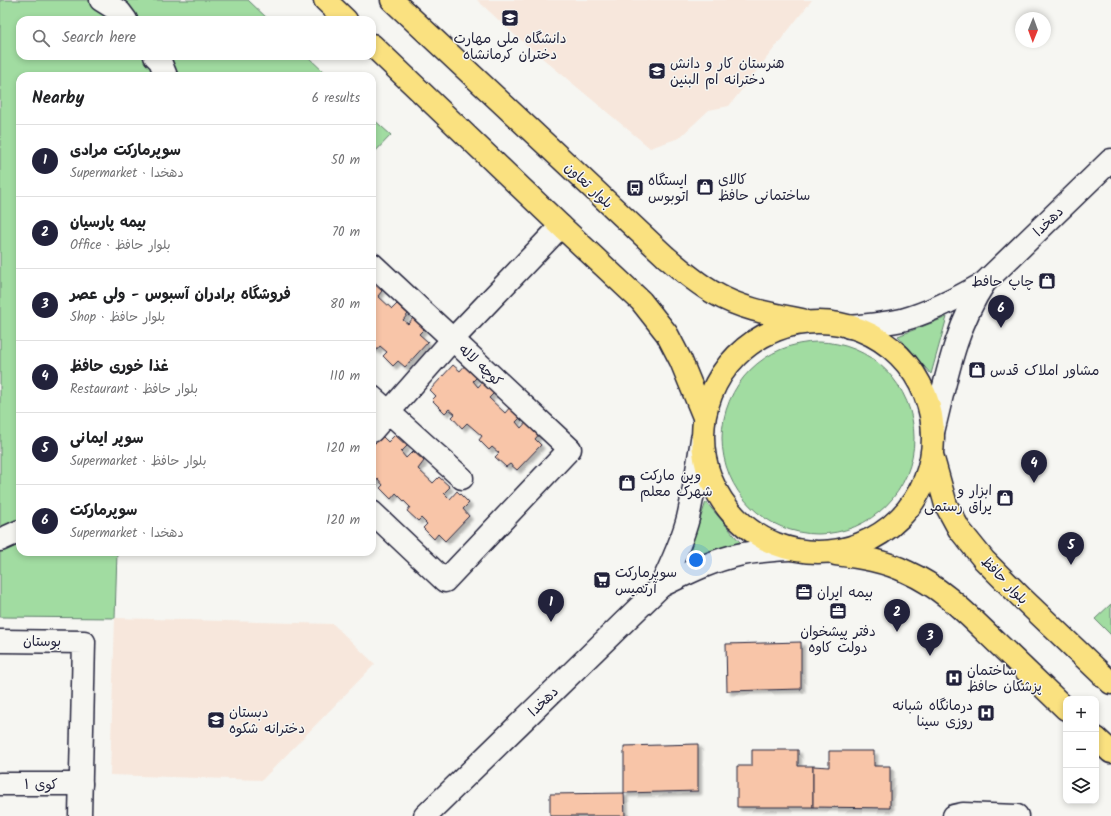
<!DOCTYPE html>
<meta charset="utf-8">
<style>
:root{--surface:#fff;--page:#f6f6f6;--text:#202124;--muted:#757577;--line:#e0e0e0;--accent:#22223b}
body{margin:0;font-family:Kalam,"Playpen Sans Arabic",sans-serif;background:var(--page);color:var(--text)}
.controls{position:absolute;right:12px;bottom:12px;display:grid;overflow:hidden;border-radius:8px;box-shadow:0 2px 6px #0003}
.controls button{width:36px;height:36px;display:grid;place-items:center;padding:0;border:0;border-bottom:1px solid var(--line);background:var(--surface);color:var(--text);font:20px sans-serif}
.compass{position:absolute;left:1015px;top:12px;width:36px;height:36px;border-radius:50%;background:var(--surface);box-shadow:0 2px 6px #0003;rotate:181deg}
.you{position:absolute;left:696px;top:560px;width:14px;height:14px;margin:-10px;border:3px solid #fff;border-radius:50%;background:#1a73e8;box-shadow:0 0 0 6px #1a73e833}
.badge{display:grid;place-items:center;width:26px;height:26px;border-radius:50%;background:var(--accent);color:#fff;font-size:13px;font-weight:700}
.pin{position:absolute;translate:-50% -33px;filter:drop-shadow(0 1px 2px #0008)}
.pin::after{content:'';position:absolute;top:21px;width:14px;height:12px;background:inherit;clip-path:polygon(0 0,100% 0,50% 100%)}
.list{margin:0;padding:0;list-style:none}
h2{display:flex;justify-content:space-between;align-items:center;height:52px;margin:0;padding:0 16px;font-size:17px}
h2 small{font-size:13px;font-weight:400;color:var(--muted)}
.list li{display:grid;grid-template-columns:26px 1fr auto;gap:12px;align-items:center;box-sizing:border-box;height:72px;padding:0 16px;border-top:1px solid var(--line)}
.list b{display:block;font-size:15px;white-space:nowrap}
.list p{margin:0;font-size:13px;white-space:nowrap;color:var(--muted)}
.list em{font-size:13px;font-style:normal;color:var(--muted)}
.icon{flex:none;width:22px;height:22px;fill:none;stroke:currentColor;stroke-width:2;stroke-linecap:round;stroke-linejoin:round}
.map{position:relative;flex:none;width:1111px;height:816px;overflow:hidden}
.search{position:absolute;background:var(--surface);box-shadow:0 2px 6px #0003;left:16px;top:16px;width:360px;height:44px;display:flex;align-items:center;gap:10px;box-sizing:border-box;padding:0 14px;border-radius:12px;color:var(--muted);font-size:15px}
.panel{position:absolute;background:var(--surface);box-shadow:0 2px 6px #0003;left:16px;top:72px;width:360px;height:484px;border-radius:12px}
.map>svg:first-child{display:block}
.built{fill:#f7e7dc}
.green{fill:#a1dca1;stroke:#627f6e}
.building{fill:#f8c5a8;stroke:#22223b;filter:url(#shadow)}
.lines{fill:none;stroke-linecap:round;stroke-linejoin:round}
.minor-casing{stroke:#22223b;stroke-width:25}
.major-casing{stroke:#22223b;stroke-width:25}
.minor{stroke:#f6f6f2;stroke-width:22}
.major{stroke:#fae180;stroke-width:22}
.labels{text-anchor:middle;stroke-width:3;stroke-linejoin:round;paint-order:stroke}
.poi-label{font-size:14px;fill:#22223b;stroke:#f6f6f2;text-anchor:start}
.street-label{font-size:14px;fill:#22223b;stroke:#f6f6f2}
</style>
<div class="map">
<svg width="1111" height="816" viewBox="0 0 1111 816">
<defs>
<filter id="shadow"><feDropShadow dx="3.5" dy="3.5" stdDeviation="1" flood-color="#0004"/></filter>
</defs>
<rect width="100%" height="100%" fill="#f6f6f2"/>
<filter id="ink" filterUnits="userSpaceOnUse"><feTurbulence type="fractalNoise" baseFrequency=".025" numOctaves="2"/><feDisplacementMap in="SourceGraphic" scale="8" xChannelSelector="R" yChannelSelector="G"/><feConvolveMatrix kernelMatrix="1 2 1 2 8 2 1 2 1" color-interpolation-filters="sRGB"/></filter>
<g filter="url(#ink)">
<g class="built">
<path d="M477,0h335l-83,106 -20,4 -30,28 -29,10 -133,-111z"/>
<path d="M115,618l218,6 42,40 -113,116 -152,-5z"/>
</g>
<g class="green">
<path d="M0,0h248l21,20h-249v36h287l21,20h-308v476h97l-2,66 -115,-1z"/>
<path d="M372,118l19,17 -19,20z"/>
<path d="M947,317l-16,57 -33,-38z"/>
<circle cx="818" cy="438" r="96"/>
<path d="M706,502l34,40 -54,18z"/>
<path d="M1111,604v31l-16,-16z"/>
</g>
<g class="building">
<path d="M372,282l10,9 -4,5 14,13 5,-5 11,10 -5,6 5,4 5,-6 11,11 -5,5 9,8 -23,25 -7,-6 -5,5 -10,-10 4,-4 -7,-6 -4,5 -4,-4z"/>
<path d="M467,363l12,12 -6,6 5,6 6,-7 12,11 -7,7 16,15 6,-7 11,10 -6,6 5,6 7,-8 13,12 -6,7 6,6 -24,25 -7,-6 -4,3 -11,-10 4,-4 -7,-6 -3,3 -10,-10 3,-4 -15,-13 -5,5 -10,-11 3,-3 -6,-5 -4,4 -13,-13 4,-4 -6,-6 23,-25 7,6z"/>
<path d="M395,435l12,11 -6,6 5,6 7,-7 11,10 -6,8 15,14 6,-6 11,10 -6,6 6,6 7,-8 12,12 -6,6 6,7 -24,25 -7,-7 -4,5 -11,-11 4,-4 -6,-6 -3,3 -11,-10 3,-4 -14,-14 -5,6 -11,-11 3,-3 -5,-6 -4,5 -2,-2v-36l10,-10 6,6z"/>
<path d="M801,642v47l-74,2 -1,-47z"/>
<path d="M698,744v47l-74,2v-47z"/>
<path d="M752,750h46v16h15v41h-76v-41h15z"/>
<path d="M829,751h45v15h16v42l-77,-1v-41l16,1z"/>
<path d="M624,793l1,23h-75v-22z"/>
</g>
<g class="lines">
<g class="minor-casing">
<g id="minor">
<path d="M101,0l19,12 6,8"/>
<path d="M155,56l5,5 6,15"/>
<path d="M372,264l198,185 -125,132 -73,-69"/>
<path d="M849,327c18,-2 35,-3 53,-7 29,-8 56,-22 82,-37"/>
<path d="M372,397l90,81"/>
<path d="M372,431l81,-92 108,-113"/>
<path d="M933,432c13,-52 22,-105 52,-150l126,-122"/>
<path d="M0,540l20,-9"/>
<path d="M661,586c10,-22 21,-44 27,-68 6,-26 10,-53 14,-79"/>
<path d="M0,641l84,1 -4,174"/>
<path d="M0,784h81"/>
<path d="M425,816l236,-230c25,-12 50,-25 77,-31 17,-4 35,-5 52,-6"/>
<path d="M954,816l9,-2 54,2"/>
</g>
</g>
<g class="major-casing">
<g id="major">
<path d="M325,0l21,20"/>
<path d="M392,0l273,256c15,13 31,27 49,37 27,16 57,21 88,27"/>
<path d="M372,45l189,181 80,75 26,33 14,27 23,56"/>
<circle cx="818" cy="437" r="115"/>
<path d="M932,455l14,50 13,24 25,31 38,38 89,85"/>
<path d="M836,554c24,3 49,7 71,18 34,15 58,40 84,65 25,24 50,48 75,72"/>
<path d="M1096,738l15,14"/>
</g>
</g>
<use href="#minor" class="minor"/>
<use href="#major" class="major"/>
</g>
</g>
<defs>
<g id="university-square" transform="scale(0.9)"><rect x="-9" y="-9" width="18" height="18" rx="4" fill="#22223b" stroke="#f6f6f2"/><path d="M0-5L7-2L0 1L-7-2ZM-4 1L0 2.5L4 1V4Q0 6-4 4Z" fill="#fff"/></g>
<g id="school-square" transform="scale(0.9)"><rect x="-9" y="-9" width="18" height="18" rx="4" fill="#22223b" stroke="#f6f6f2"/><path d="M0-5L7-2L0 1L-7-2ZM-4 1L0 2.5L4 1V4Q0 6-4 4Z" fill="#fff"/></g>
<g id="shop-square" transform="scale(0.9)"><rect x="-9" y="-9" width="18" height="18" rx="4" fill="#22223b" stroke="#f6f6f2"/><path d="M-5-2.5h2.3a2.7 3.5 0 0 1 5.4 0H5L5.5 6h-11ZM-1.5-2.5h3a1.5 2.3 0 0 0-3 0Z" fill="#fff"/></g>
<g id="bus-square" transform="scale(0.9)"><rect x="-9" y="-9" width="18" height="18" rx="4" fill="#22223b" stroke="#f6f6f2"/><path d="M-5-6H5V4H4V6H2V4H-2V6H-4V4H-5ZM-3.5-4V0h7V-4ZM-3.5 1.2v1.5H-2V1.2ZM2 1.2v1.5H3.5V1.2Z" fill="#fff"/></g>
<g id="supermarket-square" transform="scale(0.9)"><rect x="-9" y="-9" width="18" height="18" rx="4" fill="#22223b" stroke="#f6f6f2"/><path d="M-6-5.5h2.5l.6 2H6L4.5 2H-2.5L-4.4-4H-6ZM-1.5 3.2a1.3 1.3 0 1 0 .1 0ZM3 3.2a1.3 1.3 0 1 0 .1 0Z" fill="#fff"/></g>
<g id="office-square" transform="scale(0.9)"><rect x="-9" y="-9" width="18" height="18" rx="4" fill="#22223b" stroke="#f6f6f2"/><path d="M-6-3h4V-5.5h4V-3h4V5H-6ZM-1-4.5V-3h2v-1.5ZM-6 0V1H6V0Z" fill="#fff"/></g>
<g id="hospital-square" transform="scale(0.9)"><rect x="-9" y="-9" width="18" height="18" rx="4" fill="#22223b" stroke="#f6f6f2"/><path d="M-5-5h3v3.5h4V-5h3V5h-3V1.5h-4V5h-3Z" fill="#fff"/></g>
</defs>
<g fill-rule="evenodd">
<use href="#university-square" x="510" y="18"/>
<use href="#school-square" x="657" y="71"/>
<use href="#shop-square" x="705" y="187"/>
<use href="#bus-square" x="635" y="188"/>
<use href="#shop-square" x="1047" y="281"/>
<use href="#shop-square" x="977" y="370"/>
<use href="#shop-square" x="627" y="483"/>
<use href="#shop-square" x="1005" y="498"/>
<use href="#supermarket-square" x="602" y="580"/>
<use href="#office-square" x="804" y="592"/>
<use href="#office-square" x="838" y="611"/>
<use href="#hospital-square" x="954" y="678"/>
<use href="#hospital-square" x="986" y="713"/>
<use href="#school-square" x="216" y="720"/>
</g>
<g class="labels">
<g class="poi-label">
<text x="510" y="43" text-anchor="middle">دانشگاه ملی مهارت<tspan x="510" dy="16">دختران کرمانشاه</tspan></text>
<text x="670" y="68">هنرستان کار و دانش<tspan x="670" dy="16">دخترانه ام البنین</tspan></text>
<text x="718" y="184">کالای<tspan x="718" dy="16">ساختمانی حافظ</tspan></text>
<text x="648" y="185">ایستگاه<tspan x="648" dy="16">اتوبوس</tspan></text>
<text x="1034" y="286" text-anchor="end">چاپ حافط</text>
<text x="990" y="375">مشاور املاک قدس</text>
<text x="640" y="480">وین مارکت<tspan x="640" dy="16">شهرک معلم</tspan></text>
<text x="992" y="495" text-anchor="end">ابزار و<tspan x="992" dy="16">یراق رستمی</tspan></text>
<text x="615" y="577">سوپرمارکت<tspan x="615" dy="16">آرتمیس</tspan></text>
<text x="817" y="597">بیمه ایران</text>
<text x="838" y="636" text-anchor="middle">دفتر پیشخوان<tspan x="838" dy="16">دولت کاوه</tspan></text>
<text x="967" y="675">ساختمان<tspan x="967" dy="16">پزشکان حافظ</tspan></text>
<text x="973" y="710" text-anchor="end">درمانگاه شبانه<tspan x="973" dy="16">روزی سینا</tspan></text>
<text x="229" y="717">دبستان<tspan x="229" dy="16">دخترانه شکوه</tspan></text>
</g>
<g class="street-label">
<text transform="translate(589 185) rotate(43)" y="5">بلوار تعاون</text>
<text transform="translate(1048 221) rotate(-44)" y="5">دهخدا</text>
<text transform="translate(481 365) rotate(43)" y="5">کوچه لاله</text>
<text transform="translate(1005 580) rotate(46)" y="5">بلوار حافظ</text>
<text x="42" y="646">بوستان</text>
<text transform="translate(543 701) rotate(-44)" y="5">دهخدا</text>
<text x="41" y="789">کوی ۱</text>
</g>
</g>
</svg>
<div class="controls">
<button>+</button>
<button>−</button>
<button><svg class="icon" aria-label="layers" viewBox="0 0 24 24"><path d="M12 4l9 5-9 5-9-5zM3 14l9 5 9-5"/></svg></button>
</div>
<svg class="compass" viewBox="-18 -18 36 36"><path d="M0-13l5 13h-10z" fill="#e53935"/><path d="M0 13l5-13h-10z" fill="#757577"/></svg>
<div class="you"></div>
<div class="pin badge" style="left:551px;top:622px">1</div>
<div class="pin badge" style="left:897px;top:632px">2</div>
<div class="pin badge" style="left:930px;top:656px">3</div>
<div class="pin badge" style="left:1034px;top:483px">4</div>
<div class="pin badge" style="left:1071px;top:565px">5</div>
<div class="pin badge" style="left:1001px;top:328px">6</div>
<div class="search"><svg class="icon" aria-label="search" viewBox="0 0 24 24"><circle cx="10" cy="10" r="6"/><path d="M15 15l6 6"/></svg>Search here</div>
<section class="panel">
<h2>Nearby<small>6 results</small></h2>
<ul class="list">
<li><span class="badge">1</span><div><b>سوپرمارکت مرادی</b><p>Supermarket · دهخدا</p></div><em>50 m</em></li>
<li><span class="badge">2</span><div><b>بیمه پارسیان</b><p>Office · بلوار حافظ</p></div><em>70 m</em></li>
<li><span class="badge">3</span><div><b>فروشگاه برادران آسبوس - ولی عصر</b><p>Shop · بلوار حافظ</p></div><em>80 m</em></li>
<li><span class="badge">4</span><div><b>غذا خوری حافظ</b><p>Restaurant · بلوار حافظ</p></div><em>110 m</em></li>
<li><span class="badge">5</span><div><b>سوپر ایمانی</b><p>Supermarket · بلوار حافظ</p></div><em>120 m</em></li>
<li><span class="badge">6</span><div><b>سوپرمارکت</b><p>Supermarket · دهخدا</p></div><em>120 m</em></li>
</ul>
</section>
</div>
